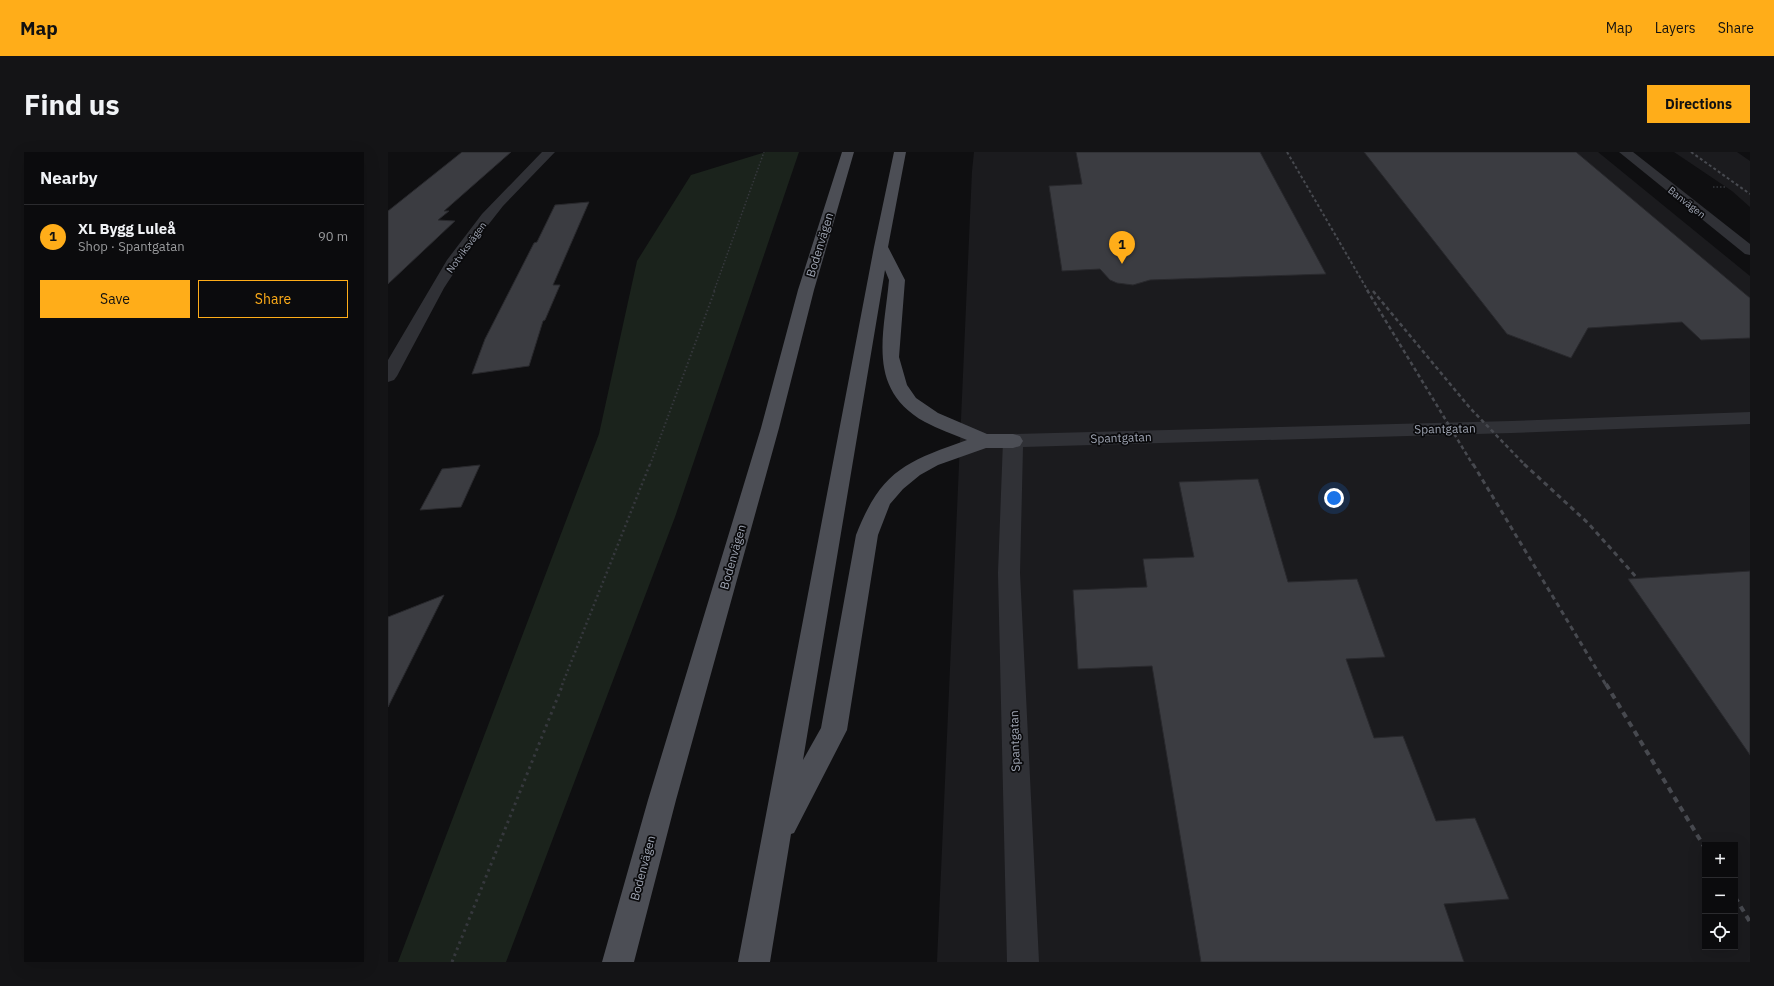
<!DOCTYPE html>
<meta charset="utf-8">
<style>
:root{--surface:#0b0b0d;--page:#141416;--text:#f1f3f6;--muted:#9a9b9d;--line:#2b2b2e;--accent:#ffad19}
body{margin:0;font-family:"IBM Plex Sans",sans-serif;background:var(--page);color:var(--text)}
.controls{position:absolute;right:12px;bottom:12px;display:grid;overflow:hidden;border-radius:0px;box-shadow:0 4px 16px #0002}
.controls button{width:36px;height:36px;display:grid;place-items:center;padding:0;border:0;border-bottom:1px solid var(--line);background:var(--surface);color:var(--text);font:20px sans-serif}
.you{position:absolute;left:946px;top:346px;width:14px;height:14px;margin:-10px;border:3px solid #fff;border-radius:50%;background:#1a73e8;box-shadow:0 0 0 6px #1a73e833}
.badge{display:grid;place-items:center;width:26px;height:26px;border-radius:50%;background:var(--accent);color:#111;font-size:13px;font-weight:700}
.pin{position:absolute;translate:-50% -33px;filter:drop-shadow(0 1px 2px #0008)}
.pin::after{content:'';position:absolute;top:21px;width:14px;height:12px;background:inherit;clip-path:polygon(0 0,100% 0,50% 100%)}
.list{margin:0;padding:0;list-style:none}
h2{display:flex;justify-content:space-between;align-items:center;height:52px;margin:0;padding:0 16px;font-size:17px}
h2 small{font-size:13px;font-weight:400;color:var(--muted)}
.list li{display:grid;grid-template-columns:26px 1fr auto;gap:12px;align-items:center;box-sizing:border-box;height:64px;padding:0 16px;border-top:1px solid var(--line)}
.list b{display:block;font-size:15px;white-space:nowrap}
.list p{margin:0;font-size:13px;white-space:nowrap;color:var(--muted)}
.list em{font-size:13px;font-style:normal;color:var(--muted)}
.actions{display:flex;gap:8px;padding:12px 16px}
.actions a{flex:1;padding:9px 0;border:1px solid var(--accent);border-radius:0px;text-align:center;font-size:14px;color:var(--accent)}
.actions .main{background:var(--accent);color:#111}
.icon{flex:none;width:22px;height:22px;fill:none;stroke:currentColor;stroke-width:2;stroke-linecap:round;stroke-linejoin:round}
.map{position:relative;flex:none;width:1362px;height:810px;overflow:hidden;border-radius:0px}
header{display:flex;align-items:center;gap:24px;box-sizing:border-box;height:56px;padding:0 20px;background:var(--accent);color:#111}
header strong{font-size:19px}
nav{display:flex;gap:22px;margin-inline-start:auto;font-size:14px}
.intro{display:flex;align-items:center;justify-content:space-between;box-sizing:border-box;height:96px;padding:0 24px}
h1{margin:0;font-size:28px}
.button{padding:10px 18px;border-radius:0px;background:var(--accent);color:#111;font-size:14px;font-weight:700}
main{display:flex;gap:24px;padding:0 24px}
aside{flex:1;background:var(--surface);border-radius:0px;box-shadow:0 4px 16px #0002}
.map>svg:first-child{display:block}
.built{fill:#1b1b1e;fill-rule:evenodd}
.green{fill:#1b231c}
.building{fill:#3b3c41;stroke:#29292d}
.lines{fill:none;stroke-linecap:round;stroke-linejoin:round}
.path-far3{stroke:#36383d;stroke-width:1.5;stroke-dasharray:1.5 2;stroke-linecap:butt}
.path-far2{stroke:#36383d;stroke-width:2;stroke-dasharray:1.5 2.5;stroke-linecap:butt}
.path-far1{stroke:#36383d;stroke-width:2.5;stroke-dasharray:2 3;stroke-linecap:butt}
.path{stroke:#36383d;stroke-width:3;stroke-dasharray:2.5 4;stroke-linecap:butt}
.minor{fill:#303136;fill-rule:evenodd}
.major{fill:#4c4e55;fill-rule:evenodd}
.rail-far3{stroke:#47494f;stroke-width:2;stroke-dasharray:3 2.5;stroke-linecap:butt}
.rail-far2{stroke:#47494f;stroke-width:2.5;stroke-dasharray:4 3;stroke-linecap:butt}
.rail-far1{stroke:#47494f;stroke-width:3;stroke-dasharray:5 4;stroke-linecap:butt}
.rail{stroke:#47494f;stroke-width:4;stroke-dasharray:6 5;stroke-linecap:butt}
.labels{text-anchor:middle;stroke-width:3.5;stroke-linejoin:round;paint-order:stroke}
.far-street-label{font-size:10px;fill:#9fa5b3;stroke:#0a0a0c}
.street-label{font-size:12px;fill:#9fa5b3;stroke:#0a0a0c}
</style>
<header>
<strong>Map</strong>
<nav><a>Map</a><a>Layers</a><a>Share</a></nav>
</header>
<div class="intro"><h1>Find us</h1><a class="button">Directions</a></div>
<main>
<aside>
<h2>Nearby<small></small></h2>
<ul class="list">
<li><span class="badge">1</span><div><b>XL Bygg Luleå</b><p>Shop · Spantgatan</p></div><em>90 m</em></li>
</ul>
<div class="actions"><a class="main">Save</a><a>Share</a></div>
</aside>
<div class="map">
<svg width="1362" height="810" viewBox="0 0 1362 810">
<rect width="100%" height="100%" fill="#0f0f11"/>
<g class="built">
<path d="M586,0h624l152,124v686h-813l35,-791zM1317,693h30v102h-30z"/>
<path d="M1286,0h63l13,9v46l-18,-16z"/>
</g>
<path class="green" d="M378,0h33l-124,365 -169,445h-108l201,-528 38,-173 54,-86z"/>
<g class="building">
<path d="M74,0h49l-67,59h5l-11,9 17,1 -67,63v-73z"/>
<path d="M688,0h184l66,122 -176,6 -17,5 -16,-2 -7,-3 -10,-11 -38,2 -13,-85 33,-2z"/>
<path d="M976,0h212l174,146v40l-49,2 -19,-18 -94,6 -17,30 -64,-24z"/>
<path d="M201,50l-36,83h7l-15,35 -2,1 -14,45 -57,8 13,-35 49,-96 3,-1 18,-37z"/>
<path d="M92,313l-19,42 -41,3 22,-41z"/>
<path d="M870,327l30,103 69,-3 28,78 -39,2 28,79 29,-2 33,85 39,-3 34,81 -65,5 20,58h-263l-49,-296 -74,3 -5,-79 74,-3 -4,-28 51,-2 -15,-75z"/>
<path d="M1362,419v184l-122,-176z"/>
<path d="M56,443l-56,112v-90z"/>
</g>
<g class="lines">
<g class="path-far3">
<path d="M1325,35h14"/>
<path d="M326,139l50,-139"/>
</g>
<path class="path-far2" d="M262,313l65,-175"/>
<path class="path-far1" d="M174,533l88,-221"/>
<path class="path" d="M64,810l111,-278"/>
<g class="minor">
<path d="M154,0h13l-52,54 -33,42 -26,40 -47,88 -3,4 -6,2v-22l59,-100 35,-46z"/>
<path d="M1231,0h14l117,92v11l-5,-1z"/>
<path d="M1362,260v12l-239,9 -488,14 -3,126 19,389h-32l-9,-389 5,-132 3,-5 7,-2 498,-13z"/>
</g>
<g class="major">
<path d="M454,0h12l-40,138 -35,138 -103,372 -42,162h-32l46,-162 113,-372 37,-138z"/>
<path d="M506,0h12l-18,95 17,33 -6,77 8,28 9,13 22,15 49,21h26l7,2 3,5 -3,5 -7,2h-27l-48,17 -18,10 -17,14 -13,15 -12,31 -31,195 -53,103 -3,1 -21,128h-32l136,-715zM497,118l4,10c-5,55 -23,109 36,142 13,7 28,12 42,18 -62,22 -86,31 -111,95l-35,193 -18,32z"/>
</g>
<g class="rail-far3">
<path d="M899,0l81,139"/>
<path d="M1303,0l59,42"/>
</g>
<g class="rail-far2">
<path d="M979,138l106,175"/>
<path d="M985,139l97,117 55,57"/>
</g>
<g class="rail-far1">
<path d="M1085,312l133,221"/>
<path d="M1136,312l64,59 49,55"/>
</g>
<g class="rail">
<path d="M1218,532l99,164"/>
<path d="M1347,745l15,25"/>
</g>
</g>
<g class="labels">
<g class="far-street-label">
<text transform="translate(1299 50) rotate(38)" y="4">Banvägen</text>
<text transform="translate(78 95) rotate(-54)" y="4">Notviksvägen</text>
</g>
<g class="street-label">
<text transform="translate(432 93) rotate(-73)" y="4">Bodenvägen</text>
<text transform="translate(1057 277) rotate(-1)" y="4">Spantgatan</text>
<text transform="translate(733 286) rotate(-2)" y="4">Spantgatan</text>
<text transform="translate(345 405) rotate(-74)" y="4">Bodenvägen</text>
<text transform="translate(627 589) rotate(-92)" y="4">Spantgatan</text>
<text transform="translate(255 716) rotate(-75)" y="4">Bodenvägen</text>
</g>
</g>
</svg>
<div class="controls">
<button>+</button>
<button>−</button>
<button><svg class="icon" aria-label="locate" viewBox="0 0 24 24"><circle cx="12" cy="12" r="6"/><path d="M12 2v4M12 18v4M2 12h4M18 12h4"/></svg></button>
</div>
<div class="you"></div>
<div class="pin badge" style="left:734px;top:112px">1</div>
</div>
</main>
